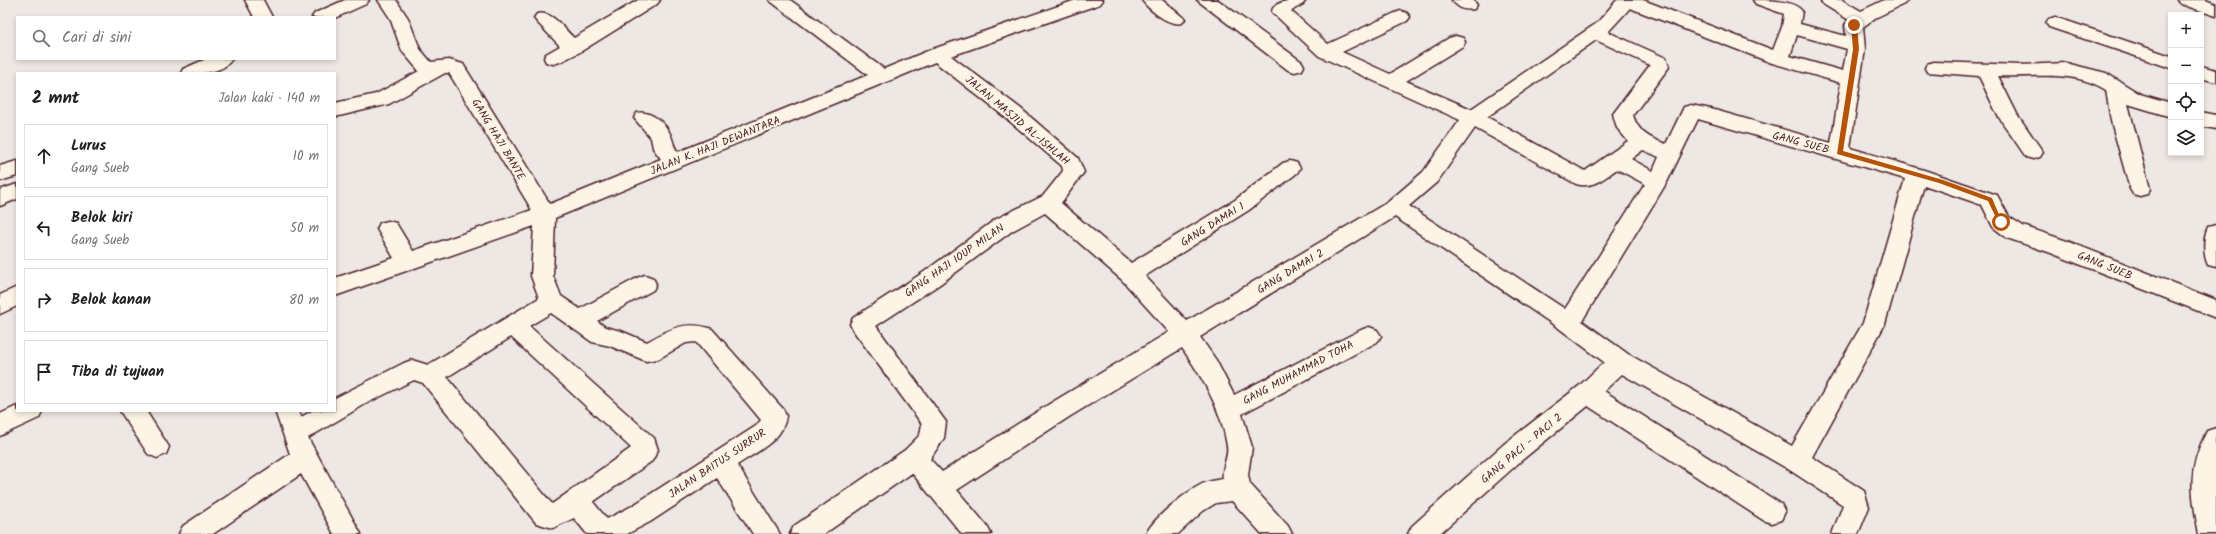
<!DOCTYPE html>
<html lang="id">
<meta charset="utf-8">
<style>
:root{--surface:#fff;--page:#f2f2f2;--text:#202124;--muted:#757577;--line:#e0e0e0}
body{margin:0;font-family:Kalam,sans-serif;background:var(--page);color:var(--text)}
.controls{position:absolute;right:12px;top:12px;display:grid;overflow:hidden;border-radius:0px;box-shadow:0 2px 6px #0003}
.controls button{width:36px;height:36px;display:grid;place-items:center;padding:0;border:0;border-bottom:1px solid var(--line);background:var(--surface);color:var(--text);font:20px sans-serif}
.stop{position:absolute;width:12px;height:12px;margin:-9px;border:3px solid #b45309;border-radius:50%;background:#fff}
.stop.end{background:#b45309;border-color:#fff;box-shadow:0 1px 4px #0008}
.list{margin:0;padding:0;list-style:none}
h2{display:flex;justify-content:space-between;align-items:center;height:52px;margin:0;padding:0 16px;font-size:17px}
h2 small{font-size:13px;font-weight:400;color:var(--muted)}
.list li{display:grid;grid-template-columns:26px 1fr auto;gap:12px;align-items:center;box-sizing:border-box;height:64px;margin:0 8px 8px;padding:0 8px;border:1px solid var(--line);border-radius:0px}
.list b{display:block;font-size:15px;white-space:nowrap}
.list p{margin:0;font-size:13px;white-space:nowrap;color:var(--muted)}
.list em{font-size:13px;font-style:normal;color:var(--muted)}
.icon{flex:none;width:22px;height:22px;fill:none;stroke:currentColor;stroke-width:2;stroke-linecap:round;stroke-linejoin:round}
.map{position:relative;flex:none;width:2216px;height:534px;overflow:hidden}
.search{position:absolute;background:var(--surface);box-shadow:0 2px 6px #0003;left:16px;top:16px;width:320px;height:44px;display:flex;align-items:center;gap:10px;box-sizing:border-box;padding:0 14px;border-radius:0px;color:var(--muted);font-size:15px}
.panel{position:absolute;background:var(--surface);box-shadow:0 2px 6px #0003;left:16px;top:72px;width:320px;height:340px;border-radius:0px}
.map>svg:first-child{display:block}
.lines{fill:none;stroke-linecap:round;stroke-linejoin:round}
.minor-casing{stroke:#4a1f2b;stroke-width:3}
.minor{fill:#fcf5e5;fill-rule:evenodd}
.route{fill:#b45309}
.labels{text-anchor:middle;stroke-width:4;stroke-linejoin:round;paint-order:stroke}
.street-label{font-size:11px;fill:#4a1f2b;stroke:#fcf5e5}
</style>
<div class="map">
<svg width="2216" height="534" viewBox="0 0 2216 534">
<rect width="100%" height="100%" fill="#eee8e5"/>
<filter id="ink" filterUnits="userSpaceOnUse"><feTurbulence type="fractalNoise" baseFrequency=".025" numOctaves="2"/><feDisplacementMap in="SourceGraphic" scale="8" xChannelSelector="R" yChannelSelector="G"/><feConvolveMatrix kernelMatrix="1 2 1 2 8 2 1 2 1" color-interpolation-filters="sRGB"/></filter>
<g filter="url(#ink)">
<g class="lines">
<g class="minor-casing">
<g id="minor">
<path d="M245,0h18l9,17h-18z"/>
<path d="M345,0h24l-3,4 -31,14 -23,-1 3,-4z"/>
<path d="M378,0h18l12,18 12,31 11,13 18,-2 14,4 87,140 111,-45 -8,-11 -2,-10 -17,-20 3,-5c13,-3 29,10 34,23 3,7 2,10 7,16l190,-77 -99,-75h21l94,69 46,-19 146,-50h27l-3,4 -149,52 69,52 58,50 6,14 -23,31 70,60 104,-63 48,-37 7,-2 7,2 3,5 -3,5 -48,37 -104,66 42,45 201,-119 35,-30 37,-52 -141,-64 -47,-44c1,-12 23,-12 34,-12l-3,4 -12,7 37,33 67,-31 6,-2 6,2 3,4 -3,4 -65,31 48,22 59,-36 7,-2 7,2 2,4 -2,4 -57,35 65,28 126,-86 20,-23h26l130,50 9,-23 2,-13 -28,-10 -3,-4c15,0 40,0 49,11l-2,13 46,12 -1,-11 4,-5 -26,-16 -3,-4h22l19,11 23,-11h23l-3,4 -29,14 -12,9 2,22 -15,99 74,22 73,25 12,22 14,9 44,15 149,59v18l-165,-65 -44,-15 -14,-11 -11,-22 -58,-20 -39,139 -73,133 52,34 5,16 -11,27h-26l11,-29 -55,-36 -166,-95 -18,17 177,113 4,8 -4,8 -9,3 -9,-3 -175,-114 -66,54 -83,74h-31l4,-8 92,-82 75,-58 25,-24 -44,-33 -165,-112 -195,120 16,23 18,35 127,-65 8,-3 8,3 4,6 -4,6 -135,72 10,33 -4,28 2,9 38,42 4,8h-30l-30,-33 -16,2 -13,8 -25,23h-32c8,-17 39,-41 56,-50 7,-3 14,-4 21,-5 -2,-11 6,-22 4,-33 -5,-36 -25,-69 -45,-98l-113,69 -112,73 30,36 4,8h-29l-50,-61 -88,61h-34l4,-8 111,-76 15,-15 2,-11 -69,-94 -3,-6 3,-6 71,-46 72,-53 47,-23 20,-25 -1,-5 -56,-48 -71,-56 -380,156 -2,58 8,20 19,13 57,-31 8,-3 8,3 3,6 -3,6 -56,31 8,6 16,4 26,11c23,-13 38,-22 65,-13l71,80 3,7c-3,25 -30,36 -49,49l43,69h-27l-36,-56 -67,44 -23,12h-40l-13,-16 -21,10 -17,-5 -113,-140 -9,-3 -47,23 -59,35 53,96h-27l-33,-60 -88,60h-34l4,-8 107,-72 -15,-43h24l2,6 11,-6h23v-13l69,-35 8,-3 16,5 111,-67 -8,-22 3,-50 -199,70v-18l59,-20 -17,-29 3,-6 8,-2 8,2 17,28 119,-41 -83,-137h-4l-56,31 -54,13v-14l41,-9 43,-23 -17,-20 -12,-33zM1630,8l142,55 69,20 -10,60 -120,-34 -20,-4 -7,2 -18,37c-17,-6 -28,-12 -33,-29l36,-48 -3,-9 -58,-26zM1797,35l50,14 -4,22 -53,-15zM1596,40l54,25 -37,49 4,14 11,13 -43,30 -98,-54zM1698,119l207,60 -42,144 -71,123 -164,-92 -46,-33 85,-139zM1475,128l101,56c17,5 28,-6 41,-15l28,15 -80,125 -156,-103 28,-24zM1643,150l16,7 -6,14 -22,-12zM1045,213l77,67 47,52 -118,71 -109,69 -12,-13 14,-21 2,-16 -70,-96 64,-42 72,-53zM551,313l41,29 18,4 36,15 12,-2 28,-16 10,-1 65,78 -5,6 -124,80 -25,13 -14,-17 59,-41 6,-11 -4,-12 -125,-112zM511,337l120,111 -79,56 -105,-127z"/>
<path d="M638,0h22l-3,4 -77,48 -20,10 -7,2 -7,-2 -2,-4 2,-4 14,-8 -23,-24 -3,-4 3,-4c15,-4 26,14 37,24z"/>
<path d="M1142,0h20l23,19 -3,4c-13,3 -32,-12 -40,-23z"/>
<path d="M1197,0h21l84,62 2,4 -2,4 -7,2 -7,-2z"/>
<path d="M1452,0h21l4,5 -3,4c-9,2 -16,-1 -22,-9z"/>
<path d="M2178,0h27l11,4v12l-35,-12z"/>
<path d="M2055,17l116,39v12l-122,-41 -3,-4 3,-4z"/>
<path d="M206,59h26c-10,16 -35,14 -51,14l2,-4z"/>
<path d="M1934,62l86,3 46,-2 40,10 34,21 31,9v14l-43,-13 22,85 -3,5 -7,2 -7,-2 -3,-5 -19,-68 -5,-31c-33,-21 -71,-12 -108,-14l19,38 26,38 -3,5 -7,2 -7,-2 -28,-41 -19,-40 -52,-4 -2,-4 2,-4z"/>
<path d="M2201,66l15,4v12l-15,-4z"/>
<path d="M2201,112l15,3v14l-15,-3z"/>
<path d="M17,161v15l-17,5v-15z"/>
<path d="M17,184v15l-17,7v-16z"/>
<path d="M2216,225v42l-8,-2c-5,-10 -5,-28 0,-38z"/>
<path d="M17,287v19l-17,8v-19z"/>
<path d="M17,406v5h25l-3,7 -39,18v-22z"/>
<path d="M120,411h26l23,36 -3,7 -9,4 -9,-4z"/>
<path d="M2216,428v106h-17c-8,-42 -12,-64 8,-103z"/>
</g>
</g>
<use href="#minor" class="minor"/>
</g>
</g>
<path class="route" d="M1854,24l3,1 2,24 -16,102 100,29 49,18 11,26h-4l-11,-23 -49,-18 -102,-29 16,-105 -2,-24z"/>
<g class="labels">
<g class="street-label">
<text transform="translate(1018 120) rotate(40)" y="4">JALAN MASJID AL-ISHLAH</text>
<text transform="translate(499 139) rotate(59)" y="4">GANG HAJI BANTE</text>
<text transform="translate(1801 142) rotate(15)" y="4">GANG SUEB</text>
<text transform="translate(715 145) rotate(-22)" y="4">JALAN K. HAJI DEWANTARA</text>
<text transform="translate(1212 224) rotate(-32)" y="4">GANG DAMAI 1</text>
<text transform="translate(954 260) rotate(-35)" y="4">GANG HAJI IOUP MILAN</text>
<text transform="translate(2105 265) rotate(22)" y="4">GANG SUEB</text>
<text transform="translate(1290 271) rotate(-31)" y="4">GANG DAMAI 2</text>
<text transform="translate(1298 372) rotate(-28)" y="4">GANG MUHAMMAD TOHA</text>
<text transform="translate(1521 448) rotate(-40)" y="4">GANG PACI - PACI 2</text>
<text transform="translate(717 463) rotate(-34)" y="4">JALAN BAITUS SURRUR</text>
</g>
</g>
</svg>
<div class="controls">
<button>+</button>
<button>−</button>
<button><svg class="icon" aria-label="locate" viewBox="0 0 24 24"><circle cx="12" cy="12" r="6"/><path d="M12 2v4M12 18v4M2 12h4M18 12h4"/></svg></button>
<button><svg class="icon" aria-label="layers" viewBox="0 0 24 24"><path d="M12 4l9 5-9 5-9-5zM3 14l9 5 9-5"/></svg></button>
</div>
<div class="stop" style="left:2001px;top:222px"></div>
<div class="stop end" style="left:1854px;top:25px"></div>
<div class="search"><svg class="icon" aria-label="search" viewBox="0 0 24 24"><circle cx="10" cy="10" r="6"/><path d="M15 15l6 6"/></svg>Cari di sini</div>
<section class="panel">
<h2>2 mnt<small>Jalan kaki · 140 m</small></h2>
<ul class="list">
<li><svg class="icon" aria-label="ahead" viewBox="0 0 24 24"><path d="M12 20V5M6 11l6-6 6 6"/></svg><div><b>Lurus</b><p>Gang Sueb</p></div><em>10 m</em></li>
<li><svg class="icon" aria-label="left" viewBox="0 0 24 24"><path d="M17 20v-9H6M10 6l-5 5 5 5"/></svg><div><b>Belok kiri</b><p>Gang Sueb</p></div><em>50 m</em></li>
<li><svg class="icon" aria-label="right" viewBox="0 0 24 24"><path d="M7 20v-9h11M14 6l5 5-5 5"/></svg><div><b>Belok kanan</b></div><em>80 m</em></li>
<li><svg class="icon" aria-label="arrive" viewBox="0 0 24 24"><path d="M6 21V4h12l-3 4 3 4H6"/></svg><div><b>Tiba di tujuan</b></div></li>
</ul>
</section>
</div>
